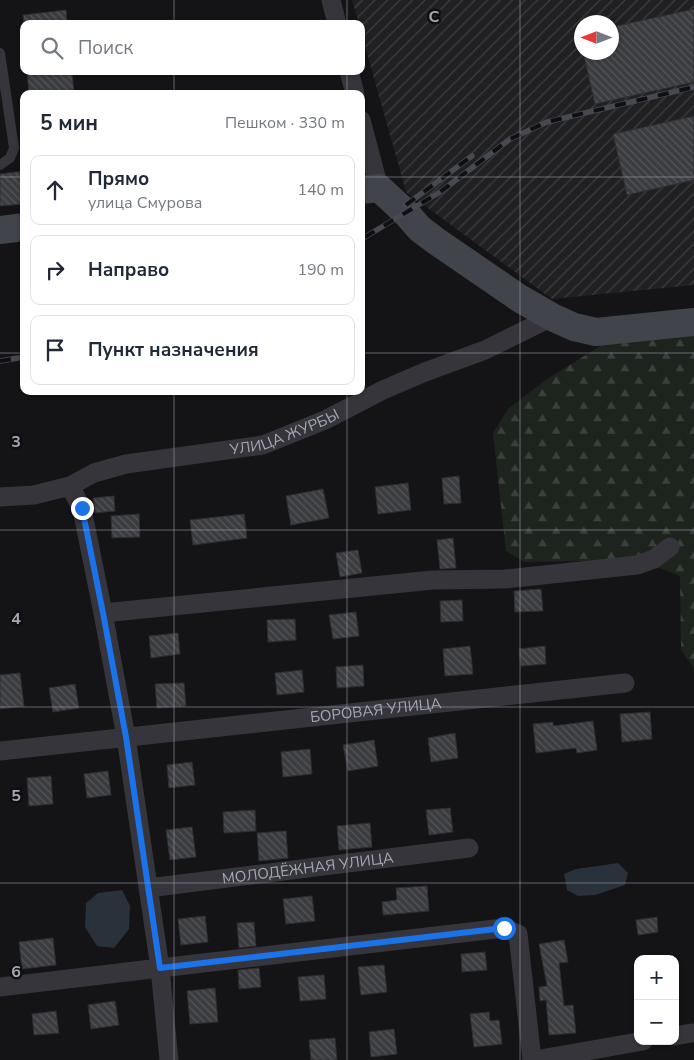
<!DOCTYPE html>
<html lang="ru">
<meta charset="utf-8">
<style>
:root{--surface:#fff;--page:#f2f2f3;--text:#1f2937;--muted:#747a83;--line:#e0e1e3}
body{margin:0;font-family:"Nunito Sans",sans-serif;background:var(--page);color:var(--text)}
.controls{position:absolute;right:15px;bottom:15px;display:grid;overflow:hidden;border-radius:10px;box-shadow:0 1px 4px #0004}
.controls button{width:45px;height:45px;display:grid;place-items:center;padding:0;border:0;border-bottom:1px solid var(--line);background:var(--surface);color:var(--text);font:25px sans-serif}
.compass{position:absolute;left:574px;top:15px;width:45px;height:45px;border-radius:50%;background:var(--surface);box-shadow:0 1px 4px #0004;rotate:270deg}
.stop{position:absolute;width:15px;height:15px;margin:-11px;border:4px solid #1a73e8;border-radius:50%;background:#fff}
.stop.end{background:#1a73e8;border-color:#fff;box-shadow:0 1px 5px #0008}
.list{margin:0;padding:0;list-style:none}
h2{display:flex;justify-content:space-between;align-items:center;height:65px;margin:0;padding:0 20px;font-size:21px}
h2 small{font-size:16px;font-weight:400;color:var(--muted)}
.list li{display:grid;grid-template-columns:32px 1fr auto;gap:15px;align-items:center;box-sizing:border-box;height:70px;margin:0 10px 10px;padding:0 10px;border:1px solid var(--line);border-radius:10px}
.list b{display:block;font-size:19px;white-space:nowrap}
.list p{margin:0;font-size:16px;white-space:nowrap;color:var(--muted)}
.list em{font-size:16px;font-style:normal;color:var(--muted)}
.icon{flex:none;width:28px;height:28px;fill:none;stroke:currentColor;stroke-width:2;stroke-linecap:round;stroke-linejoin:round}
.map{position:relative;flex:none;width:694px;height:1060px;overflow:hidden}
.search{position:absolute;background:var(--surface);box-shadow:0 1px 4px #0004;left:20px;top:20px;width:345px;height:55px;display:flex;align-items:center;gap:12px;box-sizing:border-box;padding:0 18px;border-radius:10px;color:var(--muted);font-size:19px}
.panel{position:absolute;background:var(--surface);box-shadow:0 1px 4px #0004;left:20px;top:90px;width:345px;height:305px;border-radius:10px}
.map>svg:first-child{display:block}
.industrial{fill:url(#industrial-furrows);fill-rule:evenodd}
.forest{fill:url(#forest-firs)}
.water{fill:#29313a}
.building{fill:url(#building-back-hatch);stroke:#2e2e32}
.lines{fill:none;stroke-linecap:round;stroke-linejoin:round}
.lane{stroke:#35353b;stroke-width:10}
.street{stroke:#35353b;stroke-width:19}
.secondary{stroke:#42444b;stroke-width:28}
.rail-casing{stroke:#474950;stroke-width:5.5}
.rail{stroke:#0f0f11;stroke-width:4;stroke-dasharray:11;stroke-linecap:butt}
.route{stroke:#1a73e8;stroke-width:6}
.grid{fill:none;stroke:#a5a9b6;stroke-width:1;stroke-opacity:0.55}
.labels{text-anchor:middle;stroke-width:5;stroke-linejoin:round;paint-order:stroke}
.street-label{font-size:15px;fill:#a5a9b6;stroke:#0f0f11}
.grid-label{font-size:16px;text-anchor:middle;font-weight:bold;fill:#a5a9b6;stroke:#0f0f11;stroke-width:5;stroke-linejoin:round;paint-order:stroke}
</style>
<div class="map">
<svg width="694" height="1060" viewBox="0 0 694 1060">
<defs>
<pattern id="industrial-furrows" width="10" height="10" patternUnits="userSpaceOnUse" patternTransform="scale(1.25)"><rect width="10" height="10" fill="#202023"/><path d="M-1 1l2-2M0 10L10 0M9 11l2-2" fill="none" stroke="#3d3e41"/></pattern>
<pattern id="forest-firs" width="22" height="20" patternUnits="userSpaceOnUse" patternTransform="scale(1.25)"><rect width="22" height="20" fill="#1c241d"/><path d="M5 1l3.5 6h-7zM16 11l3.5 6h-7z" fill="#3a413c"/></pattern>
<pattern id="building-back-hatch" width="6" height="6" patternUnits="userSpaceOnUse" patternTransform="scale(1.25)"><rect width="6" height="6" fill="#3b3c40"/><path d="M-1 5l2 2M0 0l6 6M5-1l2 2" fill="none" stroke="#545559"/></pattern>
</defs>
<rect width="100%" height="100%" fill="#141416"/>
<path class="industrial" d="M352,0h342v285l-142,14 -146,-107 -45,-160v-8h-2zM582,22h30v30h-30z"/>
<path class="forest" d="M694,330v338l-13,-18 -1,-74 -41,-16 -114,2 -19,-11 -13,-118 15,-24 39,-30 55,-34z"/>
<g class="water">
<path d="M618,863l10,10 -3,12 -30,10 -17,1 -11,-6 -3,-16 12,-5z"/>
<path d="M122,890l8,16 -1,23 -15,19 -17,-2 -12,-19 1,-24 12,-10z"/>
</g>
<g class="building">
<path d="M694,9v73l-99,22 -12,-52h29v-25z"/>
<path d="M66,10l1,14h-43l-1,-9z"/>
<path d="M27,71h45l2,23h-45z"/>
<path d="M694,116v64l-67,15 -14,-61z"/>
<path d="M24,171v33l-24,2v-32z"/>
<path d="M459,476l2,27 -17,1 -2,-26z"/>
<path d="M408,483l3,27 -33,4 -3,-27z"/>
<path d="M323,489l6,29 -38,7 -5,-29z"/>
<path d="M114,496l1,15 -20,2 -2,-15z"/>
<path d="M139,514l1,23 -28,1 -1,-22z"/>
<path d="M244,514l3,24 -54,7 -3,-25z"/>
<path d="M453,538l3,30 -16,1 -3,-29z"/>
<path d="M358,550l4,23 -22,4 -4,-24z"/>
<path d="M541,589l2,22 -28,1 -1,-21z"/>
<path d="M462,600l1,21 -22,1 -1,-21z"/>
<path d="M356,612l3,24 -26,3 -4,-24z"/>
<path d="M295,619l1,21 -28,2 -1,-22z"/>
<path d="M178,633l2,21 -29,4 -2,-22z"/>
<path d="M470,646l3,28 -28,2 -2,-27z"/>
<path d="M545,646l1,18 -25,2 -2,-17z"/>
<path d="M363,665l1,21 -27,2 -1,-21z"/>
<path d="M302,670l2,22 -27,3 -2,-22z"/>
<path d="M20,673l4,33 -24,3v-34z"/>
<path d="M184,683l2,23 -29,2 -2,-24z"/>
<path d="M75,684l4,24 -26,4 -4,-24z"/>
<path d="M650,712l2,27 -30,3 -2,-28z"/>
<path d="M593,721l4,29 -20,3 -1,-5 -40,5 -3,-29 20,-2v4z"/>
<path d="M455,733l3,25 -27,4 -3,-24z"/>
<path d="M374,740l4,26 -30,5 -5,-26z"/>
<path d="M310,749l2,25 -29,3 -2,-25z"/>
<path d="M192,762l3,23 -26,3 -2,-23z"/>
<path d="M108,771l3,24 -24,3 -3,-24z"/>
<path d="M51,776l2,28 -24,2 -2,-28z"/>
<path d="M450,808l3,24 -24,3 -3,-25z"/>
<path d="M255,810l1,21 -32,2 -1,-21z"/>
<path d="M370,823l2,24 -33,3 -2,-24z"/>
<path d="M192,827l4,30 -26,3 -4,-30z"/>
<path d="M286,831l2,27 -29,3 -2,-28z"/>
<path d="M427,886l2,25 -46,4 -1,-13 15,-2 -1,-12z"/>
<path d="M312,896l3,25 -29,3 -3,-25z"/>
<path d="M205,916l3,26 -27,3 -3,-26z"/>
<path d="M657,917l1,15 -20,3 -2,-15z"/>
<path d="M254,922l2,24 -17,2 -2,-25z"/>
<path d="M53,938l3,27 -34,4 -3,-27z"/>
<path d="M564,940l4,22 -9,1 5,43 9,-1 3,28 -27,2 -3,-35 -6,1 -1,-14 8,-1 -8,-42z"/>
<path d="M485,952l2,18 -25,2 -1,-18z"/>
<path d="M384,965l3,27 -26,3 -3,-28z"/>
<path d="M259,968l2,19 -22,2 -1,-19z"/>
<path d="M324,975l2,24 -26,2 -2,-24z"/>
<path d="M215,988l3,34 -28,2 -3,-33z"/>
<path d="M115,1001l4,24 -28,4 -3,-24z"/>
<path d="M56,1011l3,22 -25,2 -2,-21z"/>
<path d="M489,1012l1,9 9,-1 3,24 -28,3 -4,-33z"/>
<path d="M394,1029l3,25 -26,3 -2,-25z"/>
<path d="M335,1038l2,22h-26l-2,-20z"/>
</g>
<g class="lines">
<path class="lane" d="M0,53l14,95 -4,10 -10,7"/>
<g class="street">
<path d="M331,0l6,24"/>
<path d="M349,71l6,23"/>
<path d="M361,120l18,68"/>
<path d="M70,486l12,23 21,104 23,124 34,231 9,92"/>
<path id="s1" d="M0,497l34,-2 36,-9 24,-13 32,-9 137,-19 62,-25 58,-30 42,-18 60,-22 67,-33"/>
<path d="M103,613l330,-33 72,-1 132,-14 17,-6 16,-12"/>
<path id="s2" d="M0,751l625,-68"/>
<path id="s3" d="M148,888l321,-40"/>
<path d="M0,987l160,-19 344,-40 14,6 14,126"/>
<path d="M675,1036l16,-3"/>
<path d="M535,1060l108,-19"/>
</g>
<g class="secondary">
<path d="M361,190l18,-2 26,24 15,17 16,12 83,57 33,19 22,10 22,5 98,-10"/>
<path d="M0,230l24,-3"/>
</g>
<g class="rail-casing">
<g id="rail">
<path d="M406,205l66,-49"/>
<path d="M365,237l75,-45 70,-53 37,-17 147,-35"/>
<path d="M0,361l24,-4"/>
</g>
</g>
<use href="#rail" class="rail"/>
</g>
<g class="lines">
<path class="route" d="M82,508l21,105 23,124 34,231 344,-40"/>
</g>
<path class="grid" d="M174,0v24M347,0v24M520,0v1060M174,71v23M347,71v23M0,177h24M361,177h333M0,353h24M361,353h333M174,391v669M347,391v669M0,530h694M0,707h694M0,883h694"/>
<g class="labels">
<g class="street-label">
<text dy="5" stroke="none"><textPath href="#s1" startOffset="294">УЛИЦА ЖУРБЫ</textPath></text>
<text dy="5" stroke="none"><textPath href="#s2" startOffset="378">БОРОВАЯ УЛИЦА</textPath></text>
<text dy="5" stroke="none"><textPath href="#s3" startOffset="161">МОЛОДЁЖНАЯ УЛИЦА</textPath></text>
</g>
</g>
<g class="grid-label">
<text x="434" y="22">C</text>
<text x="16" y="447">3</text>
<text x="16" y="624">4</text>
<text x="16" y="801">5</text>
<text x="16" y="977">6</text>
</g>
</svg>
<div class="controls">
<button>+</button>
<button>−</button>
</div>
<svg class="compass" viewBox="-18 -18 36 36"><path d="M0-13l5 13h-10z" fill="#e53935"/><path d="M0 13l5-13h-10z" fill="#747a83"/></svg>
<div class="stop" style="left:504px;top:928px"></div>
<div class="stop end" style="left:82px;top:508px"></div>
<div class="search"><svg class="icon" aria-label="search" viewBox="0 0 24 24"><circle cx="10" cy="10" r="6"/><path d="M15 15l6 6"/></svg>Поиск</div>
<section class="panel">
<h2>5 мин<small>Пешком · 330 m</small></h2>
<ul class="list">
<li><svg class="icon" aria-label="ahead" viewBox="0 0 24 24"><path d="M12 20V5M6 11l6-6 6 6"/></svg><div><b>Прямо</b><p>улица Смурова</p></div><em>140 m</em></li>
<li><svg class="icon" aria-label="right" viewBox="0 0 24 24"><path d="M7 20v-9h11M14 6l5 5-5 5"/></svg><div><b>Направо</b></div><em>190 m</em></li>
<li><svg class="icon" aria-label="arrive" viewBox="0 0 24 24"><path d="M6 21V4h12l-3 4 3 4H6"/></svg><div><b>Пункт назначения</b></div></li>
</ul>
</section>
</div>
